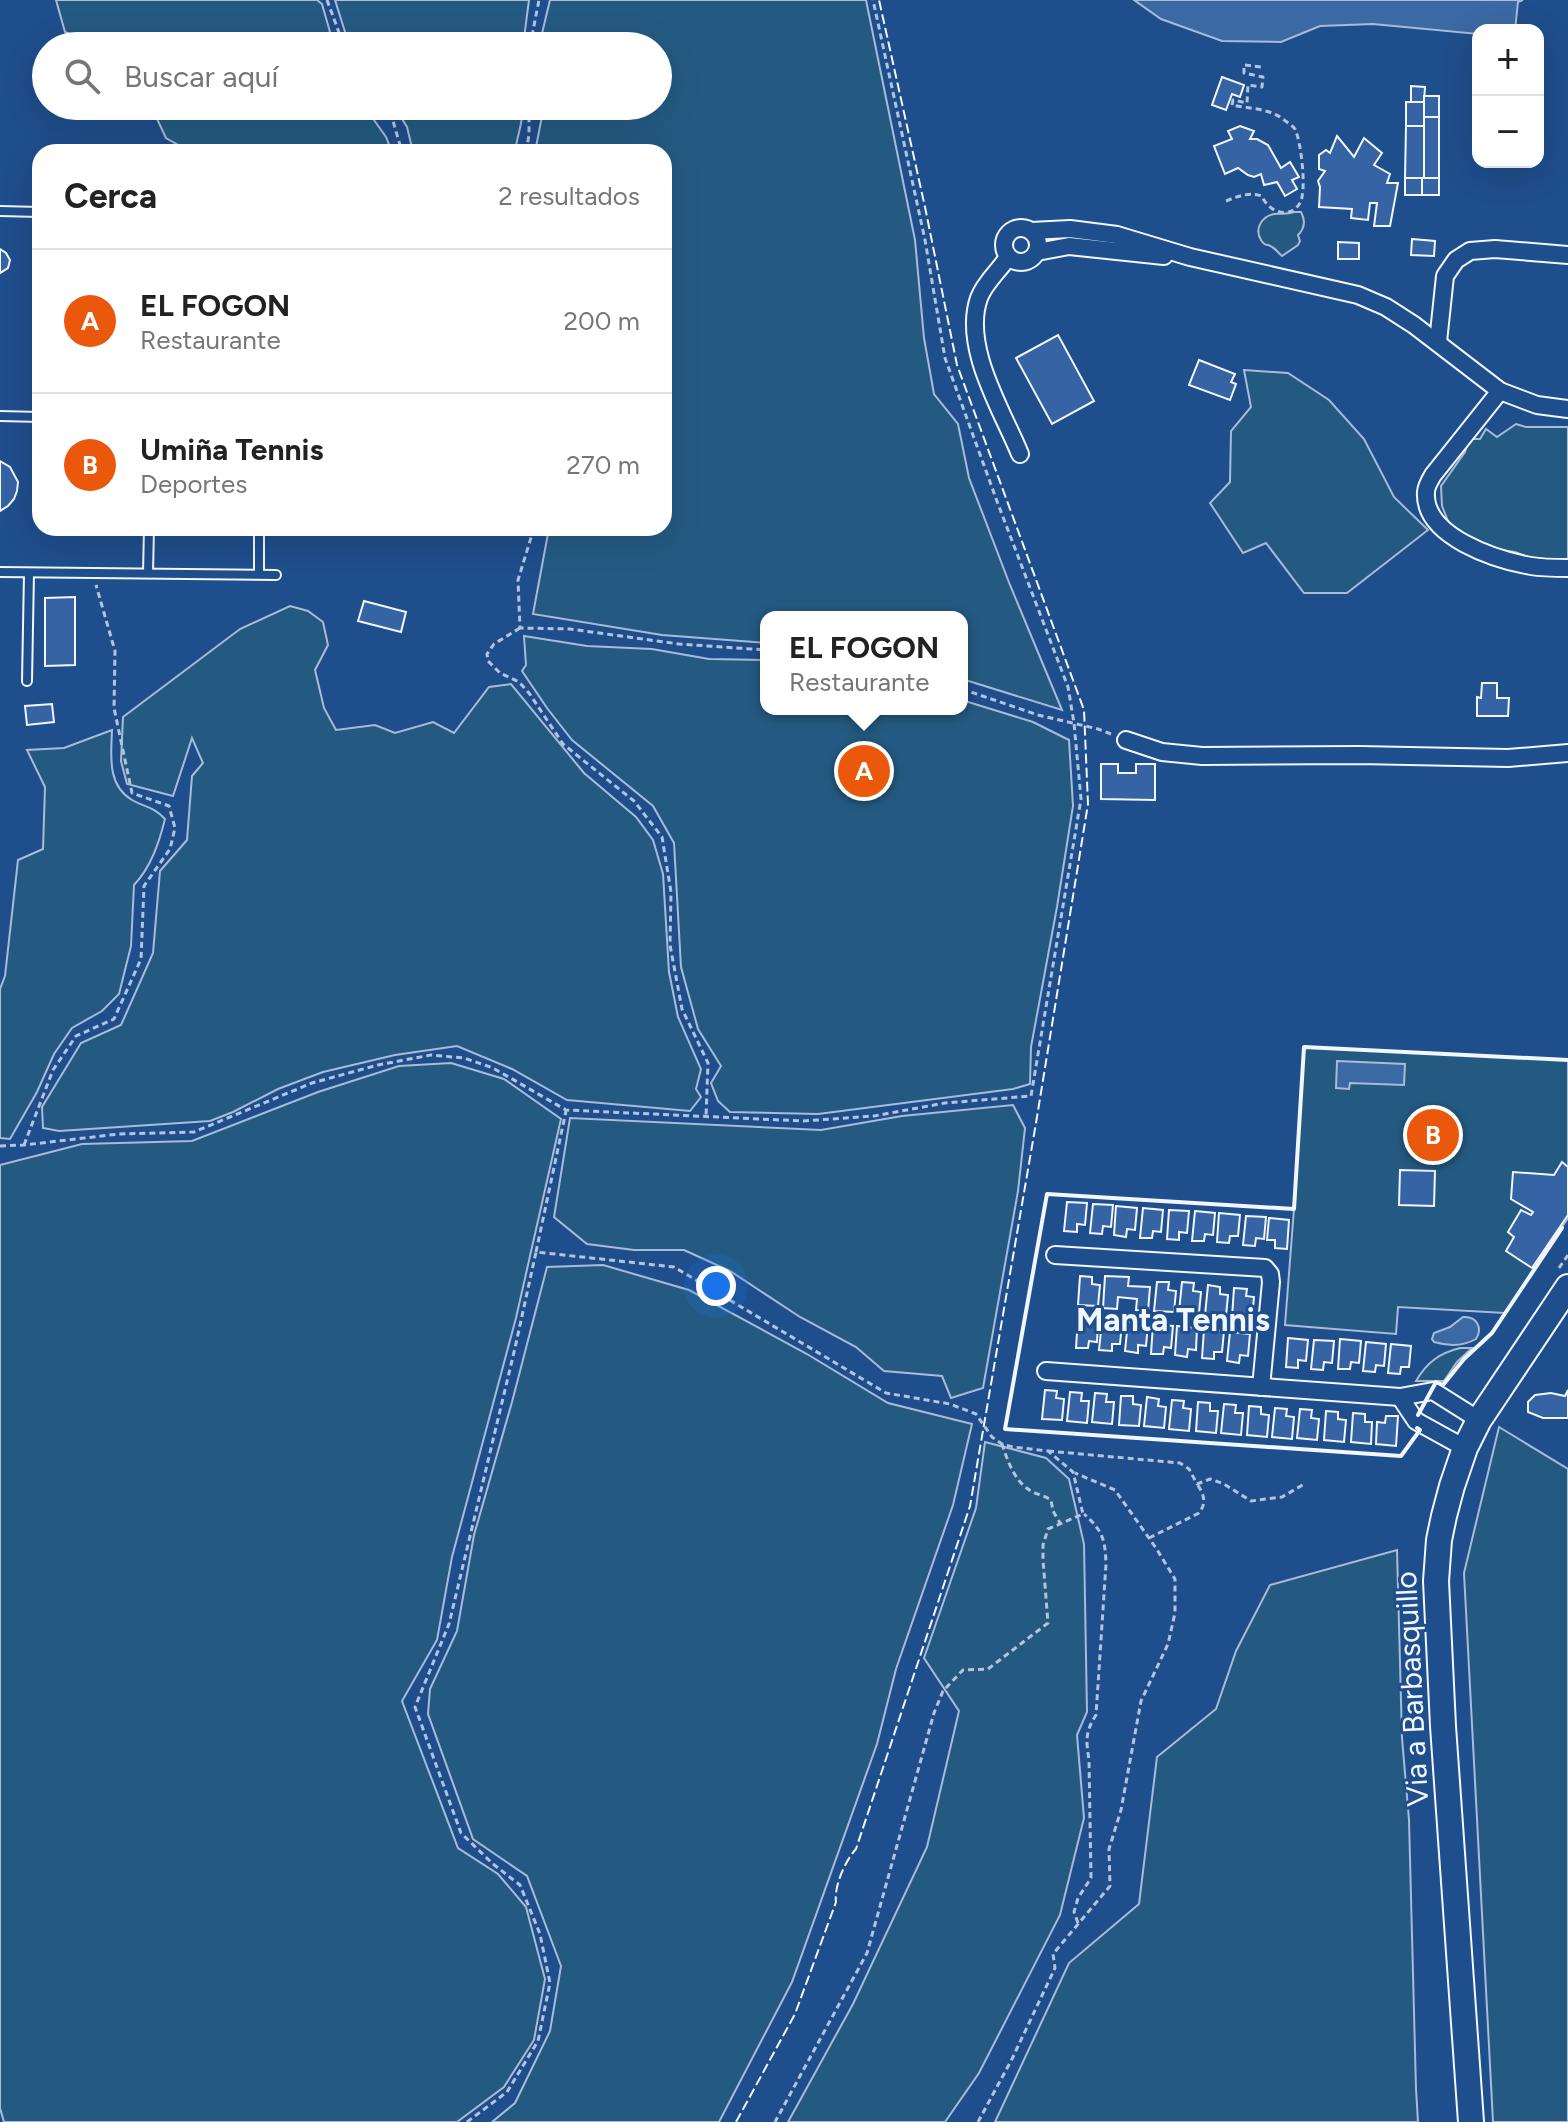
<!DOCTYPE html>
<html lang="es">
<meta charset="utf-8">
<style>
:root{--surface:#fff;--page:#f6f6f6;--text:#222;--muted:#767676;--line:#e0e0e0;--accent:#ea580c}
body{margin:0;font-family:Figtree,sans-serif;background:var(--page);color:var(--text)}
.controls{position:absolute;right:24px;top:24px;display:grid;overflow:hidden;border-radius:16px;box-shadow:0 8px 32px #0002}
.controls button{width:72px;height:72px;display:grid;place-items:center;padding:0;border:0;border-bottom:2px solid var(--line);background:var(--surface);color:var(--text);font:40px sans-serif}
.you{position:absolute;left:716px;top:1286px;width:28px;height:28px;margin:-20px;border:6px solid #fff;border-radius:50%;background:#1a73e8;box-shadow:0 0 0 12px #1a73e833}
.badge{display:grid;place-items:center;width:52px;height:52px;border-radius:50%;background:var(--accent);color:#fff;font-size:26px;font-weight:700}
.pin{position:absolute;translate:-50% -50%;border:4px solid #fff;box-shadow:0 2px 8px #0006}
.popup{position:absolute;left:760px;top:611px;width:208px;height:104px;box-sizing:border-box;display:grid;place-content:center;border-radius:16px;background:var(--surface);filter:drop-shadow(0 2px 6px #0005);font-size:26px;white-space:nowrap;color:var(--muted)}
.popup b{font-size:30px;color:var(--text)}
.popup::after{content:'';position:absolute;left:50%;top:100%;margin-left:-16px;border:16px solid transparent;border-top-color:var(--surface)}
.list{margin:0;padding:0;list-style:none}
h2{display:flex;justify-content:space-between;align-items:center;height:104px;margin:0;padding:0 32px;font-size:34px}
h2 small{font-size:26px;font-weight:400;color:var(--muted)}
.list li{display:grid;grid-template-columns:52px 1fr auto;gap:24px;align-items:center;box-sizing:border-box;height:144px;padding:0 32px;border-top:2px solid var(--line)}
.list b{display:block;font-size:30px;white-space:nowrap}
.list p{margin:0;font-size:26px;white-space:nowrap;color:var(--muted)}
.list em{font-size:26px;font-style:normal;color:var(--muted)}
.icon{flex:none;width:44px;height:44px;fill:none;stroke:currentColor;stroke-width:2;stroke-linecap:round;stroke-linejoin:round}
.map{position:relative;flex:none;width:1568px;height:2122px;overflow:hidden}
.search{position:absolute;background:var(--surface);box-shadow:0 8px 32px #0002;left:32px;top:32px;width:640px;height:88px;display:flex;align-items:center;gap:20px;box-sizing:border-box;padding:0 28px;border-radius:44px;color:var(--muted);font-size:30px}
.panel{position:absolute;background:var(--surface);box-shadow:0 8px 32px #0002;left:32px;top:144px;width:640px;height:392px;border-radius:24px}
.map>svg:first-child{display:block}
.green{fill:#245a82;stroke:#a8bbd7;stroke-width:2}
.water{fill:#3b69a3;stroke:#a8bbd7;stroke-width:2}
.building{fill:#3563a3;stroke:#f2f6ff;stroke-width:2}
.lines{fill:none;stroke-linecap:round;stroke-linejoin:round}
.lane-casing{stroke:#f2f6ff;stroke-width:12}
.street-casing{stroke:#f2f6ff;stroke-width:20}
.secondary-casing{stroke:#f2f6ff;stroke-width:28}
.path{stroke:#b3c4dc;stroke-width:3;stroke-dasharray:6 4;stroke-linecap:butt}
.lane{stroke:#1f4e8c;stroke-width:8}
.street{stroke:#1f4e8c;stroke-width:16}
.secondary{stroke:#1f4e8c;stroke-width:24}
.fence{stroke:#f2f6ff;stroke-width:2;stroke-dasharray:10 4;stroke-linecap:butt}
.wall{stroke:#f2f6ff;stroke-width:4}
.labels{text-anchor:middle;stroke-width:6;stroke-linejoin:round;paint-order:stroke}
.street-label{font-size:30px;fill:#f2f6ff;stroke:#1f4e8c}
.neighbourhood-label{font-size:32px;font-weight:bold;fill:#f2f6ff;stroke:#1f4e8c}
</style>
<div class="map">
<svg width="1568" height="2122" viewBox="0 0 1568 2122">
<rect width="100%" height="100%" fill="#1f4e8c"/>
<g class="green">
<path d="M56,0h261l5,4 12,42h-237l-32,-14z"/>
<path d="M335,0h194l-6,46h-169l-8,-11z"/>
<path d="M550,0h316l49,240 9,98 10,56 24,30 11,54 41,107 52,125 -100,-31v-62h-196v26l-104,-8 -129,-21 16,-86h115v-376h-129l9,-46h114v-60h-119z"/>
<path d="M151,106h213l22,31 6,15h-201l-25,-14z"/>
<path d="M394,106h129c0,17 -6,30 -8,46h-102l-6,-25z"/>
<path d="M1294,212h7c5,9 4,16 -3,23l2,6 -2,4 -16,11c-4,-3 -6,-7 -10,-9 -7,-5 -6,1 -11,-7 -7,-11 1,-24 13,-26 8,-1 12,1 20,-2z"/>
<path d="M1244,370l44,3 41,27 35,39 30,58 34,33 -81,63h-43l-38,-50 -23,10 -33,-50 20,-21 1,-51 20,-24z"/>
<path d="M1516,424l10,3h42v135l-33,-2 -20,-8 -27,-4 -27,-12 -13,-15 -6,-15 -1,-20 24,-34 4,-13h11l6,-10 11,8z"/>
<path d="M290,606l18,5 15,11 5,23 -13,25 9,38 12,22 39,-5 20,8 38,-11 21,11 35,-46 22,-3 73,89 52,44 17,23 10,34 6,98 9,45 23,52 -5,20 5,8 -11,14 -123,-11 -55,-31 -55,-23 -62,9 -72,17 -45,17 -45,23 -23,9 -151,10 -16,-3 -1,-21 39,-64 40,-18 32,-72 7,-82 27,-31 5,-64 11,-13 -11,-25 -19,58 -46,-12 -6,-23 2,-44 117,-88z"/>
<path d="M524,636l63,10 65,3 57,10 57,1v49h196v-9l71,22 36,18 4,66 -16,101 -26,140 -1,37 -17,5 -195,25 -88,-2 -12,-11 -7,-18 10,-17 -23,-37 -17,-62 -7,-124 -21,-37 -81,-66 -25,-32 -25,-37 4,-6z"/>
<path d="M112,730c-1,26 -5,55 20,70 14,8 21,6 33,19 -6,24 -14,48 -31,66l-3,61 -12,48 -17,17 -30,17 -18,26 -17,38 -27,47 -10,-1v-149l5,-13 13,-116 25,-11 2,-62 -18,-37 37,-2z"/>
<path d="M1304,1047l264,13v158l-63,95 -107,-6 -2,27 -111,-9 9,-116z"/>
<path d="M451,1063l53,16 57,40 -45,199 -64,239 -15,83 -35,61 56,147 40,26 28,33 19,72 -11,61 -30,47 -47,35h-453l-4,-14v-943l82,-21 110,-3 126,-49 81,-26z"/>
<path d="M1013,1105l12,23 -7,63 -35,197 -32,10 -9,-22 -58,-5 -28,-24 -56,-30 -70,-46 -46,-21h-50l-47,-6 -33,-27 16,-99 251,12 81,-14z"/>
<path d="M603,1265l86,25 118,64 81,49 84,21 -19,81 -57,164 -19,75 -85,238 -73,140h-227l23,-19 35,-72 11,-65 -34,-90 -54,-37 -45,-125 2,-25 27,-58 17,-96 38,-133 35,-135z"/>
<path d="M1460,1348h12l-15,14 -13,19h-28c11,-19 24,-28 44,-33z"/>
<path d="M1499,1427l69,42v653h-75l-29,-549z"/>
<path d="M985,1442l61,16 23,21 15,65 3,168 -10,23 7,83 -24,97 -81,158 -34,49h-157l65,-118 74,-157 32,-136 -35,-53 52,-150z"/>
<path d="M1397,1550l5,188 7,82 7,269 2,33h-423l74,-159 70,-59 18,-147 59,-48 20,-58 34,-66z"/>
</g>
<g class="water">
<path d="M1134,0h389l-5,2 -3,28h-37v4l-105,-10 -53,2 -39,16 -59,-1 -61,-22z"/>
<path d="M1337,1061l68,3 -1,21 -54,-2 -1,6 -13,-1z"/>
<path d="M1463,1317c14,-1 20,11 13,22 -14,8 -28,7 -42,3l-2,-3 2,-6 16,-6z"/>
</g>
<g class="building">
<path d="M1222,77l22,8 -4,12 -8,-3 -6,16 -14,-5z"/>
<path d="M1411,86l14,1 -1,15h-13z"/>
<rect x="1424" y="96" width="15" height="21"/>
<rect x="1406" y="102" width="18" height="24"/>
<rect x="1424" y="117" width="15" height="61"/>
<path d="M1240,126l14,5 -4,8h7l11,6 13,23 9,-6 9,15 -7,3 5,9 -12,7 -8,-14 -13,3 -3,-11 -7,3 -6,-2 -10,-7 -13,6 -11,-28 18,-7 -4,-8z"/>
<path d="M1406,126h18v52h-19z"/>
<path d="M1337,136l17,21 10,-19 18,15 -8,12 16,9 -3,9h11l-8,43h-16l3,-23h-7l-2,17 -17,-2 1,-9 -33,-2 1,-20 -2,-6 7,-10 -6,-2v-14l7,-5 4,3z"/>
<rect x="1405" y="178" width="17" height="17"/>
<rect x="1422" y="178" width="17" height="17"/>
<path d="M1412,239l23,2 -1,15 -23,-1z"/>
<path d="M1338,242l21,1v16h-21z"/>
<path d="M0,249l6,4 4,7 -2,8 -8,5z"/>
<path d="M1058,335l36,66 -42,23 -36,-66z"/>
<path d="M1199,360l36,14 -4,8 5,2 -6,16 -41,-15z"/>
<path d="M0,461l10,6 8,15 -1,9 -3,8 -6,7 -8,5z"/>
<path d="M75,597v68l-30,1v-68z"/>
<path d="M364,601l42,11 -5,20 -43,-11z"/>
<path d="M1482,683h15v15h12l-1,18h-31v-19l4,1z"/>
<path d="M52,704l2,18 -27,3 -2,-19z"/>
<path d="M1101,764h17v9h18v-9h19v36l-54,-1z"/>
<path d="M1562,1162l6,5v48l-36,53 -26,-17 8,-14 -6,-5 13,-22 10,5 2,-3 -22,-13 2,-27 41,3z"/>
<path d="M1400,1170l35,1 -1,35 -35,-1z"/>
<path d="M1067,1202l20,1 -2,22 -8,-1v8l-13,-1z"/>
<path d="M1093,1204l20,1 -2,22 -8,-1 -1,8 -12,-1z"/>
<path d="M1116,1206l21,2 -2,22 -8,-1 -1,8 -12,-2z"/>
<path d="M1143,1208l20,2 -2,22 -8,-1 -1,7h-12z"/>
<path d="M1169,1210l20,1 -2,22 -8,-1v8l-12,-1z"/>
<path d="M1195,1211l20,2 -2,22 -8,-1 -1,7h-12z"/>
<path d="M1219,1213l21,2 -2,21h-8l-1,7 -12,-1z"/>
<path d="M1246,1216l20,1 -2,22 -8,-1 -1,8 -12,-1z"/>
<path d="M1269,1218l20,2 -2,29 -12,-1v-8h-8z"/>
<path d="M1080,1276l12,1v7l8,1 -2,21 -20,-1z"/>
<path d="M1105,1276l24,1 -1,9 22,1 -2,24 -12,-1 1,-11 -19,-2 -1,12 -14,-1z"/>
<path d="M1157,1282h12l-1,8 8,1 -2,21 -20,-1z"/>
<path d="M1182,1282l12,1 -1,8 8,1 -2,21 -20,-1z"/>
<path d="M1208,1285l12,2v7l8,1 -2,21 -21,-1z"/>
<path d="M1234,1288l13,1 -1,7 8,1 -2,21 -20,-1z"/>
<path d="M1078,1318l20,2 -1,22 -8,-1 -1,7h-12z"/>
<path d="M1102,1321l20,2 -2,21h-8v7l-13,-1z"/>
<path d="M1128,1322l20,2 -2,22 -8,-1v8l-13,-2z"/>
<path d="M1153,1324l20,2 -2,22 -7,-1 -1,7h-12z"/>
<path d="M1177,1326l20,2 -1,22 -8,-1 -1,8 -12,-2z"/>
<path d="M1204,1329l20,2 -2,21h-8v7l-12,-1z"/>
<path d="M1230,1332l20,2 -2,22 -8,-1 -1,8 -12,-2z"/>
<path d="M1288,1338l20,2 -2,21 -8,-1v8l-12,-1z"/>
<path d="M1340,1339l21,2 -2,22 -8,-1 -1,7h-12z"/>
<path d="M1314,1340l20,1 -2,22 -8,-1 -1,8 -12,-1z"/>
<path d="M1366,1342l20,2 -2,22 -8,-1 -1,7 -12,-1z"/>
<path d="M1391,1344l20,2 -2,21h-8l-1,7 -12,-1z"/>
<path d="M1045,1390l12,1 -1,7 8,1 -2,21 -20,-1z"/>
<path d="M1568,1390v28h-25l-15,-6v-10l7,-7 16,-2 14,3z"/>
<path d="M1070,1392l12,1 -1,8h8l-2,22 -20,-2z"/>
<path d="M1095,1393l12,1 -1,8h8l-2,22 -20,-2z"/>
<path d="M1121,1396h12v8l8,1 -2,21 -20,-1z"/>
<path d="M1147,1397l12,2 -1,7 8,1 -2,21 -20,-2z"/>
<path d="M1172,1400l12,1 -1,7 8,1 -2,22 -20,-2z"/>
<path d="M1198,1402l12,1v8h8l-2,22 -20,-2z"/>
<path d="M1224,1404l12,1 -1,8h8l-2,22 -20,-2z"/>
<path d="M1249,1406l12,1v7l8,1 -2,22 -20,-2z"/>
<path d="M1275,1408l12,1 -1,7 8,1 -2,22 -20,-2z"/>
<path d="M1300,1409l12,1 -1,8 8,1 -2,21 -20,-2z"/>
<path d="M1326,1411l12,1v7l8,1 -2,22 -20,-2z"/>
<path d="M1353,1413l12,1v8h7l-1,22 -20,-2z"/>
<path d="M1386,1416h12l-2,30 -20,-2 1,-22 8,1z"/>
</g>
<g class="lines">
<g class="lane-casing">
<g id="lane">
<path d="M0,211l40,1"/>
<path d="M0,416l40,1"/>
<path d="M259,528v46"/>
<path d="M0,572l276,3"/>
<path d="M148,573l1,-45"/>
<path d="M27,681l2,-108"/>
</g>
</g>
<g class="street-casing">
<g id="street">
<circle cx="1021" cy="245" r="17"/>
<path d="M1031,231l39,-2 47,6 73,22 168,38 28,12 28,18 86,66 37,14 31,4"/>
<path d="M1037,252l32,-6 95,10"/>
<path d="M1008,257c-9,14 -23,25 -29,41 -17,49 23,112 41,156"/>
<path d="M1438,342l7,-66 11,-16 14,-9 25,-2 73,6"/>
<path d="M1500,391l-67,84c-3,5 -7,12 -7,17 -3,45 71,68 105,74 12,2 25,2 37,2"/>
<path d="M1126,740l36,12 40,4 157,-1 149,3 60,-5"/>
<path d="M1055,1255l210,13 5,6 1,8 -10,105"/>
<path d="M1046,1371l354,26 33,-6 46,29"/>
<path d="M1400,1397l16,24 49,27"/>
</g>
</g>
<g class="secondary-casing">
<path id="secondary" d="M1471,2122l-28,-396 -7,-145 3,-41 5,-24 8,-30 13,-38 14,-28 89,-133"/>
</g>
<g class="path">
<path d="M327,0l17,46"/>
<path d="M530,46l9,-46"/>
<path d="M1232,105l1,-5 14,3 1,-18 14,2 1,-10 -19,-4v-8l17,2"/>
<path d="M381,106l12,15 9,31"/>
<path d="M526,152l3,-17v-29"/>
<path d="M1226,201c12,-5 23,-9 36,-5 6,16 28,24 38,7 7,-12 1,-62 -5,-74 -3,-4 -11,-9 -15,-12 -12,-8 -33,-9 -48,-12"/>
<path d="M534,528l-16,52 2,48 50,1 109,15 87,6"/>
<path d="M520,628l-26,16 -7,10 1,7 12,12 19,9 10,11 34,51 71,57 28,36 9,55 -1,53 12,64 26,54 -2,54"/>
<path d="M962,689l76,26 60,14 13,5"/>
<path d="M24,1145l29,-75 23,-34 38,-17 27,-60 3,-73 26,-37 5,-21 -6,-22 -37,-13 -18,-85 1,-57 -19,-66"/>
<path d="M0,1146l24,-1 95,-11 75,-2 118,-49 66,-18 53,-10 33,3 29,10 73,42 237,11 71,-5 71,-13 86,-7 50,-297 -7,-76 -6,-36 -70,-183 -53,-146 -20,-118 -52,-240"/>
<path d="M536,1252l30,-141"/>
<path d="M1559,1268l9,-13"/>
<path d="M1002,1444c5,15 12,36 26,45 6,5 16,6 23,11l2,11 7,12"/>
<path d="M1048,1451l132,12 9,6 8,15 13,-5 14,5 27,17 31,-4 24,-14"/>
<path d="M1149,1538l50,-25c8,-10 5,-19 -2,-29"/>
<path d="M1078,1923l-4,-11 4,-14 13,-20 -2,-118c-3,-19 -4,-28 7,-45l10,-151c-1,-25 -3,-33 -22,-50"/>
<path d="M467,2122l40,-30 31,-51 12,-58 -10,-49 -20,-49 -27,-21 -32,-31 -46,-126 34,-83 66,-276 21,-96 138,15 212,126 64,11 26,10 16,23 10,7 11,3 35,4 25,21 10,42 -35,15 -5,16v15l5,63 -60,46 -25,1 -20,21 -9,22 -67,240 -92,169"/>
<path d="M978,2122l34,-63 43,-91 -2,-14 57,-68 -1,-37 12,-39 20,-109 27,-57 7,-31v-34l-19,-31 -41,-58 -40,-17"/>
</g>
<use href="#lane" class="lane"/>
<use href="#street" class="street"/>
<use href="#secondary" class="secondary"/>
<path class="fence" d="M736,2122l59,-108 41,-112c-2,-16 9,-41 20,-53l114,-343 66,-383 52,-319 -4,-94 -127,-345 -32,-158 -46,-207"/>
<g class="wall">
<path d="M1418,1415l18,-33 7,3 21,-26 28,-26 70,-105"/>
<path d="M1417,1428l3,2 -19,26 -396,-27 42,-235 247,15 10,-162 264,13"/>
</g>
</g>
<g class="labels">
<g class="street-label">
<text transform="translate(1412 1689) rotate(-93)" y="10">Via a Barbasquillo</text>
</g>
<g class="neighbourhood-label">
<text x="1173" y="1331">Manta Tennis</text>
</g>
</g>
</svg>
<div class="controls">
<button>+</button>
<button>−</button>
</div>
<div class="you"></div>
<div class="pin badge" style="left:864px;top:771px">A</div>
<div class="popup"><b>EL FOGON</b>Restaurante</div>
<div class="pin badge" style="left:1433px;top:1135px">B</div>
<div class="search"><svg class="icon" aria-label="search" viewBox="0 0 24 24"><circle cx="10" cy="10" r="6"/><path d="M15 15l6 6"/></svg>Buscar aquí</div>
<section class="panel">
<h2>Cerca<small>2 resultados</small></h2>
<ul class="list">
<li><span class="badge">A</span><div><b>EL FOGON</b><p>Restaurante</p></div><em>200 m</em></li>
<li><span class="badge">B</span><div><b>Umiña Tennis</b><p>Deportes</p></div><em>270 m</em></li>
</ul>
</section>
</div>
